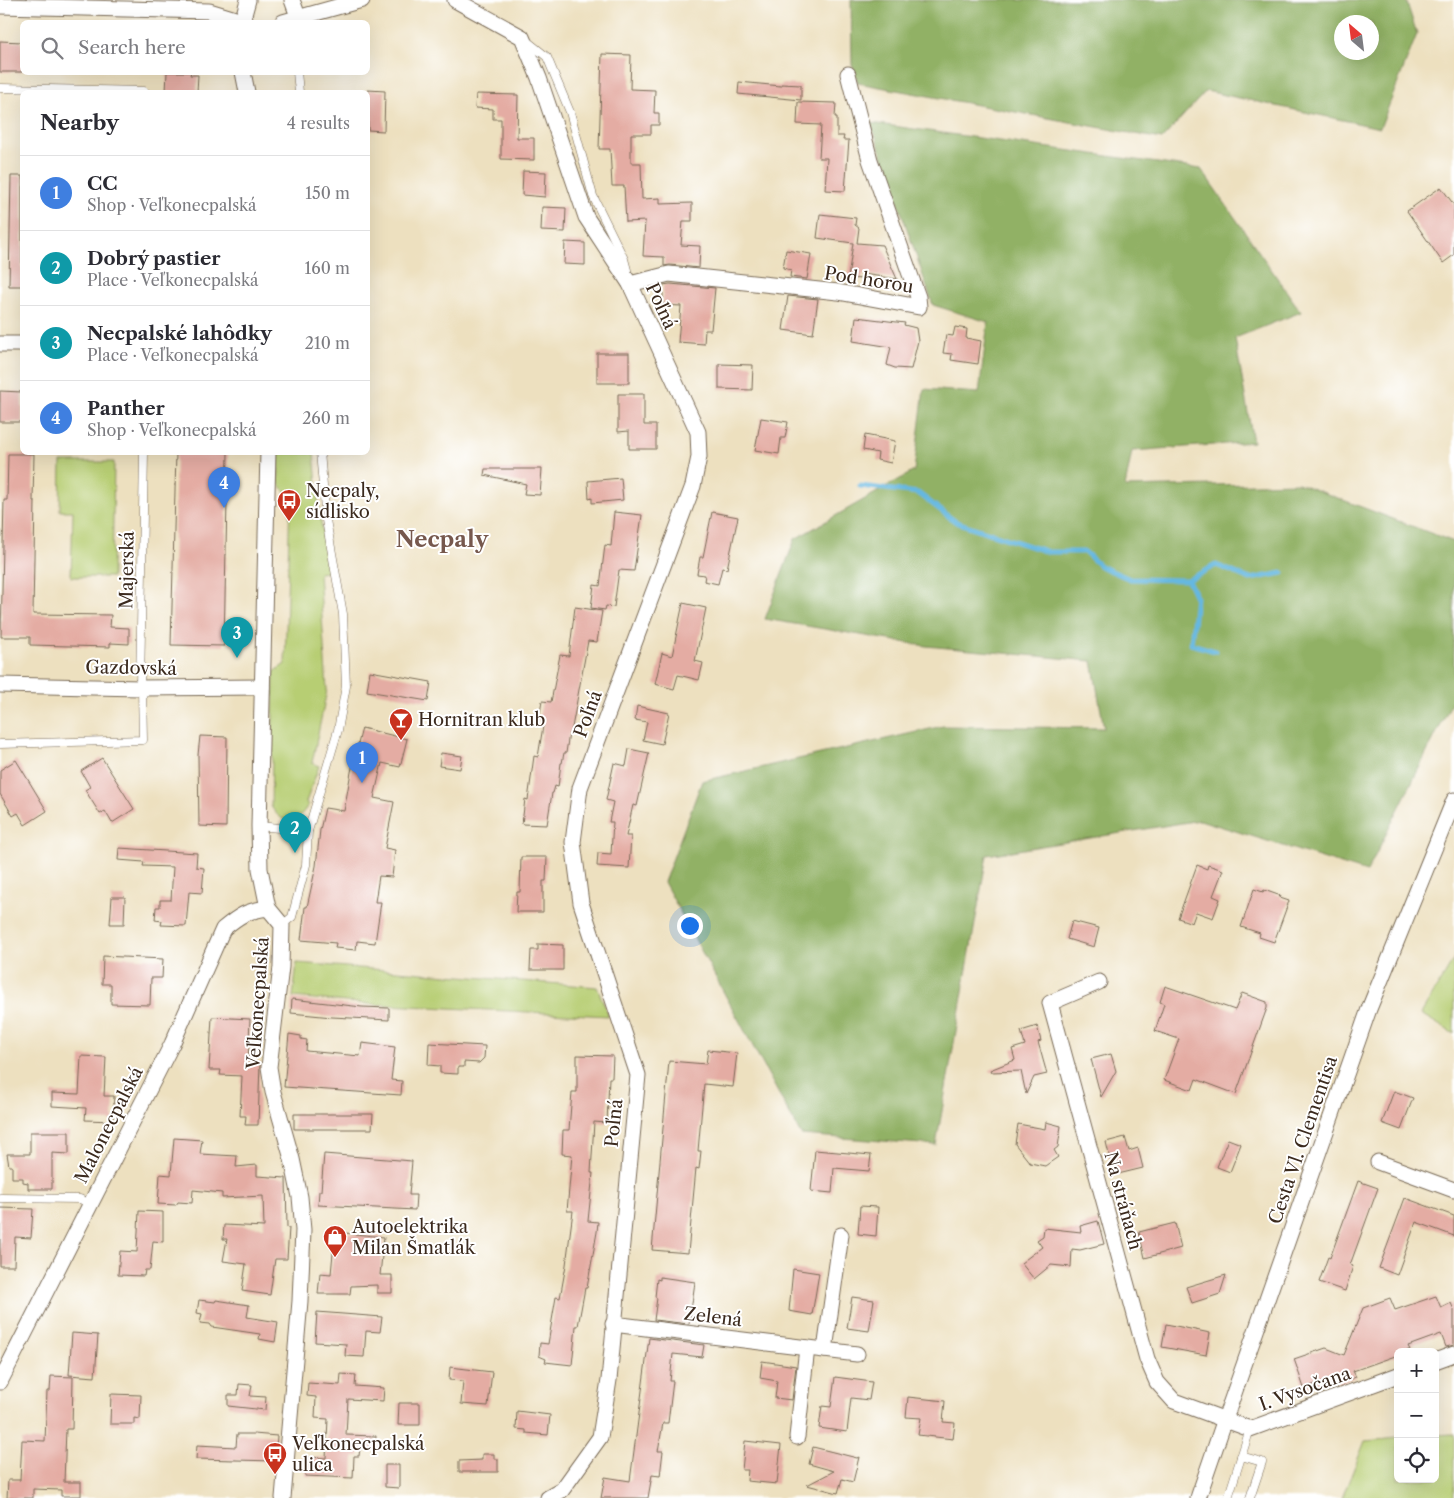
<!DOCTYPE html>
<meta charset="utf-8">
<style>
:root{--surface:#fff;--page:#f7f7f7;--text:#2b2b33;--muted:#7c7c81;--line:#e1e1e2;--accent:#d93025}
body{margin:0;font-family:"Libre Caslon Text",serif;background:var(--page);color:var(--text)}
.controls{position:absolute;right:15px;bottom:15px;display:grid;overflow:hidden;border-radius:8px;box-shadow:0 5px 20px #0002}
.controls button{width:45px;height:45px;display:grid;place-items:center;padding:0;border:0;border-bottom:1px solid var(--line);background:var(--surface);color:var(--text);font:25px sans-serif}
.compass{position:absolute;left:1334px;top:15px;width:45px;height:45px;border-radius:50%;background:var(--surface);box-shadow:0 5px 20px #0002;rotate:332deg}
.you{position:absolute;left:689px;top:925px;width:18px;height:18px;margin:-12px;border:4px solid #fff;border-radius:50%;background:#1a73e8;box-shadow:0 0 0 8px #1a73e833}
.badge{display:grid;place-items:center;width:32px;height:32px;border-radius:50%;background:var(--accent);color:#fff;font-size:16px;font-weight:700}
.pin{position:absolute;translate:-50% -41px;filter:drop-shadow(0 1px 2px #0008)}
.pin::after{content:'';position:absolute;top:26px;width:18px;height:15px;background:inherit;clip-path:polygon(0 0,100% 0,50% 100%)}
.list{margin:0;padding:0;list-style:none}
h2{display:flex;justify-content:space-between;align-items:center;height:65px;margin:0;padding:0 20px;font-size:21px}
h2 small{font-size:16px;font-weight:400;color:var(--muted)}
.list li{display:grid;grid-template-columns:32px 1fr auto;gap:15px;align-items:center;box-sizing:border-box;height:75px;padding:0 20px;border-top:1px solid var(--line)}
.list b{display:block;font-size:19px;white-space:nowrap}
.list p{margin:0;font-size:16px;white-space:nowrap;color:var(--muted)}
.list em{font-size:16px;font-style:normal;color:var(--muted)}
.icon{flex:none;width:28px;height:28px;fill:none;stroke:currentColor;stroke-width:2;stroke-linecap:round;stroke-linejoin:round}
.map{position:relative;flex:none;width:1454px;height:1498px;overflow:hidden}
.search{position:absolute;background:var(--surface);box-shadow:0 5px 20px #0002;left:20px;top:20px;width:350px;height:55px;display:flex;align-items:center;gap:12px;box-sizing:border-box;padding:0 18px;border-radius:8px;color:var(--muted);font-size:19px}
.panel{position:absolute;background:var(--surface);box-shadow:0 5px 20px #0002;left:20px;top:90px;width:350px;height:365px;border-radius:8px}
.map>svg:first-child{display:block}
.green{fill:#b7ce73;stroke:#797c48}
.forest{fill:#91b165;stroke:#666e42;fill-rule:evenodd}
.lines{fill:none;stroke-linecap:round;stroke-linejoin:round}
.stream{stroke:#65b8e1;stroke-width:5}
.building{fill:#e4aca3}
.service-casing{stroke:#796a56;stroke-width:9}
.minor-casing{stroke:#796a56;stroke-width:17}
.service{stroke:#fff;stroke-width:8}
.minor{stroke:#fff;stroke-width:15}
.labels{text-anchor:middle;stroke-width:4;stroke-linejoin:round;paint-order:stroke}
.street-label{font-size:18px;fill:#3b2a1e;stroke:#fff}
.poi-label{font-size:18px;fill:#3b2a1e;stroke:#fff;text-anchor:start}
.district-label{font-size:22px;font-weight:bold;fill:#76584d;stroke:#fff}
</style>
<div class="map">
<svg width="1454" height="1498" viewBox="0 0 1454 1498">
<rect width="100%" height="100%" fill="#fff"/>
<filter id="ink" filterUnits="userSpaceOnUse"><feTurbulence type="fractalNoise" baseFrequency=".02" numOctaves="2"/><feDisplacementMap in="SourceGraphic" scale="10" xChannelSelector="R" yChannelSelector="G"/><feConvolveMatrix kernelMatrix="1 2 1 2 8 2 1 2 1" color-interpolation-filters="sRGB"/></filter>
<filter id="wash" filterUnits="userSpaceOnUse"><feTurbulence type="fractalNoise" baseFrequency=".0096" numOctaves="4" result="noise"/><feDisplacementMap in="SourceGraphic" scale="20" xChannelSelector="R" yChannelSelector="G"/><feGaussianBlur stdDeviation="1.12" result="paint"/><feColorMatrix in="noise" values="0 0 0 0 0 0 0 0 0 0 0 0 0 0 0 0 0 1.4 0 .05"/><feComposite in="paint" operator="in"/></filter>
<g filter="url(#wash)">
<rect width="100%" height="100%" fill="#ede0bf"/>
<g class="green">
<path d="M278,453h36l5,54 9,65 -9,1 8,117 -15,73 7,3 -13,36 2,3c-11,19 -25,22 -37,1l3,-134 11,-8 5,-165 -11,-16z"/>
<path d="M61,462h53l-2,115h-41l2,-66h-13z"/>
<path d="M1454,959v75l-33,-20z"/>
<path d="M297,963l300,24 12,29 -241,-12 -75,-7z"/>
<path d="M1454,1434v64h-112l23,-57 33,-3v41h37v-44z"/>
</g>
<g class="forest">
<path d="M851,0h555l11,34 -37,94 -174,-37 -44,48 -304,-56 -6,-18zM1342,22h30v30h-30z"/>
<path d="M871,123l330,46 100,143 -66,26 18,104 -121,9 -7,36 173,-4 156,59v156l-87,174 -167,-52 -213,35 -51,290 -135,-10 -137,-253 38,-101 241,-55 161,2 -12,-67 -166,-15 -161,-27 30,-80 119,-68 10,-82 55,4 9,-71 -55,-17z"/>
</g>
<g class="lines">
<g class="stream">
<path d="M860,486l58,7 38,29 92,30h37l15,14 30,13 58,1 28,-15 34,14 33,-6"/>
<path d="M1188,580l8,17 -5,47 24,7"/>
</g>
</g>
<g id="blocks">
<g class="building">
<path d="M0,41l22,1v30h-22z"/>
<path d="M602,54l29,1 -1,34 25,1 -1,23h5v12h-8v9h-20v29h10l1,36 18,-1v6l32,-1v18h-9l-2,24 19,1 -1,22 -29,-3 -6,1v-9l-21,-1 2,-35 -19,1 -2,-36h-12l-2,-37h-11z"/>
<path d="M167,72h24l-1,3h8l-1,17h-31z"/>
<path d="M739,82l42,4v-2l20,1v15l-63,-6z"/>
<path d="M368,90l17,1 -1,40 -16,-1z"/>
<path d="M476,94l42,1 -1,43h17v22l-33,-1v-40h-8v-10l-18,-1z"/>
<path d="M798,102l38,1 -1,14h2v19h7l-1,4h6l-4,51 -20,-1 2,-32h-8l2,-33 -24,-1z"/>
<path d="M523,171l23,1 -1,25 -23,-2z"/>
<path d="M11,176h11v110h-13z"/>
<path d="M1441,187l13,18v50l-11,8 -36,-52z"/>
<path d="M542,207l24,1 -1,24 -24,-1z"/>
<path d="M820,214l36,4 -1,7 4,3 -2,15 25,2 15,34 -34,-5 -1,5 -14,-1 5,-35 -36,-5z"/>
<path d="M565,242l20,1v22l-21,-1z"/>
<path d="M786,250l25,4 -4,25 -17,-2 1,-7 -8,-2z"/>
<path d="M670,284l45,4 -4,42h-6l-1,14 -26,-2 3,-36 -18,-1v-20z"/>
<path d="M788,296l30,3 -5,35 -30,-4z"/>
<path d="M856,317l49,6 -1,2 12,3 2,13 -7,28 -16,-1 -8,-3 4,-18 -38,-6z"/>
<path d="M955,327l12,2 -1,9 15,3 -3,23 -27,-4 1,-6 -9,-1 3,-18 7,1z"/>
<rect x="597" y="353" width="32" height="30"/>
<path d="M719,364l34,1 -1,25 -33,-1z"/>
<path d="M0,391l22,1v30h-22z"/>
<path d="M618,394h26v31h12v24h-27v-18l-11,1z"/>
<path d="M761,418l27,4 -3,16h-4l-2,16 -24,-4z"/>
<path d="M865,435l30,6 -4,22 -14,-3 1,-7 -15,-3z"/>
<path d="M176,452h52l-4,194 -53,-1z"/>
<path d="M8,454h26l-1,47h2l-2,113 78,1 -1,12 19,1v16l-19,-1v4l-80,-2v-8h-29l3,-137h3z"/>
<path d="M485,469h57l-2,26 -16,-1 2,-10 -42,-9z"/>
<path d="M621,478l2,22 -31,3v-5l-3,1 -1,-18z"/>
<path d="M614,512l28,3 -8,56 -15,-1 -5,37 -8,-1 -1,4 -14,-2 3,-23 6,1 5,-41 6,1z"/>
<path d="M712,512l26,5 -11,52 -5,-1 -4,16 -14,-3 1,-6 -8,-1 3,-17h3z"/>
<path d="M683,603l23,5 -11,53 8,2 -4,17 -21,-5 -4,14 -19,-5 7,-31 10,3z"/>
<path d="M575,607l27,4 -5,31 -9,-1 -17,92h-2l-3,20h-2l-2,10h-1l-3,24 -3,-1 -2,7h-1l-5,32 -25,-1 3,-25 3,1 6,-44 4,1 6,-37 -5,-1 3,-18 9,1 9,-47 9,1z"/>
<path d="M370,671l61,11 -3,19 -61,-10z"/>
<path d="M637,706l32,7 -7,31 -19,-4 4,-18 -12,-2z"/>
<path d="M362,728l45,11 -7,28 -18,-4 -8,35 20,4 -9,46 10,2 -3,27 -13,-1 -4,26h6l-6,41 -18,-2 -1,9 -21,-2 1,-5 -35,-3 4,-33h2l9,-41 4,-36 5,-22 19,3 7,-39z"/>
<path d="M200,736l27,1 -1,90 -27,-1 -1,-71z"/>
<path d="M629,749l20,4 -12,53 -4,-1 -7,31h5l-2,32 -32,-2 1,-13 13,1 2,-32h-4l4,-20 -7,-2 8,-37 12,3z"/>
<path d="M441,753l21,3 -2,13 -21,-3z"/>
<path d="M102,758l32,51 -22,14 -7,-12 -5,3 -15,-24 5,-3 -9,-16z"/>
<path d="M16,760l31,51 -22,14 -7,-12 -5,3 -13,-22v-24z"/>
<path d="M119,848l78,5 -1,14 8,1 -2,25 -13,-1 -3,34 -25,-1 1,-4 -7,-1 1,-13h4v-7h11l2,-33 -30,-1 1,-4 -26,-2z"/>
<path d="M521,857h26l-1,24h-3v31h-27l1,-20h3z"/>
<path d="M1197,865l10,4 1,-4 15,5 -10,26 7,3 -7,19 -17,-6 -4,11 -14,-5z"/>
<path d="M1254,889l9,3 1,-2 17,6 -1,2 9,3 -15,41 -15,-5 1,-4 -19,-6z"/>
<path d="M112,897h13l-1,27h-14z"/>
<path d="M1072,921l27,7 -5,19 -27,-8z"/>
<path d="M538,944l25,1v25h-33l1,-20h7z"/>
<path d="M103,956l60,3 -1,19h-11l-1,27 -39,-1v-20h-9z"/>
<path d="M1165,986l70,24 7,-17 25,9v6l-31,86 -40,-15 -4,11 -28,-10 15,-41 -24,-8 9,-27 -4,-2z"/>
<path d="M292,999l70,8 27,1v12l-57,-3 -41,-4z"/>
<path d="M212,1017l38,2 -2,43h12l-2,63h-13l1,-9h-6l2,-40 -22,-1 1,-5h-12z"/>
<path d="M1037,1026l4,15 -3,1 9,32 -13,3 -8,17 -5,-23 -30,1 -1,-2 25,-10 -3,-11 13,-4 -4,-14z"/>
<path d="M289,1034l12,2v3l6,1 -1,11 54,5 2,-13 33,4 -4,33 11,1 -1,14 -117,-8z"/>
<path d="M429,1043l56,3 -1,12 -5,5 -15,-1v5h-6v7l-18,-1v-7l-12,-1z"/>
<path d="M708,1050l29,3 -4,34 -29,-3 -6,67h3l-2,18 -3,-1 -8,85 -36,-3 17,-189 37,3z"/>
<path d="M1111,1054l5,17 -15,26 -10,-38z"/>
<path d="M577,1055l36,1 -1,22h-3l-2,45 -13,-1 -3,51h2l-5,48 10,1 -1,10 -10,56h-2l-7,38h-2l-4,39 -27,-3 1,-3 -7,-3 1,-13 8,1 8,-47 4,1 6,-33 7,-54h-6l5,-56 -10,-1 1,-24h6l3,-38h5z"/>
<path d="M81,1056l25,1 -2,39h10l-1,25 -28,-1 1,-12 -34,-2v-13l27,1z"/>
<path d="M1394,1091l19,7 -12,32 -19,-7z"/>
<path d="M294,1114h79l-1,15h-78z"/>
<path d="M1046,1122l15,4 -3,21 -4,3 4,7 -13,9 -15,-3 -15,-19 3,-20 27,5z"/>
<path d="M30,1132h39v22l-17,-1v36h-24v-6l-5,-1v-4h-11v-12h-3l-2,-12h23z"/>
<path d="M1125,1137l4,14 9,-3 5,20 -29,7 -8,-33z"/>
<path d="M174,1138l28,2 -2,14 37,2 -1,11 21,-2v11l29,2 1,50h2l-2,31h-12l-5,36 -28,-4 4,-27 -23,-3 4,-22h-4l1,-14 40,2 -1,-31 -41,2v-5l-29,-3 -1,13 -14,-1 -2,3 -18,-1 2,-30 11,1z"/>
<path d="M1228,1139l13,5 -11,28 -13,-5z"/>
<path d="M815,1150l56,5 -2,16 -35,-3 -2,25 -21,-2z"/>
<path d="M324,1154l88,7 -3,34h7l-1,15 -97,-5 1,-14h2z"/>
<path d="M1358,1181l20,7 -28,77 3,1 -8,25 -26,-9 9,-25 2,1z"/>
<path d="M1405,1198l49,18v20l-38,-14 -19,53 -18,-7z"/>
<path d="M860,1206l18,1 -2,29 -18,-2z"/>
<path d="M0,1208l33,1 -2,29 -16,-1 -1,29h-14z"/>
<path d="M139,1211l24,1v30l-10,-1 -3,29h-5l-1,6 -26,-1 2,-24 17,1z"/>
<path d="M1098,1221l6,23 -24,6 -8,-1 -1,18 -20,-2 -17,14 -13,-16 21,-16 -5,-7 6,-4 1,-8 37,4 -1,-6z"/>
<path d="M1175,1223l6,25 -36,10 -6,-26z"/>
<path d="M335,1232l49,5 -4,38h12v18h-15v-8l-26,1 -1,8h-32l2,-21 11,1z"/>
<path d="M793,1269l26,4 -7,42 -23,-4z"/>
<path d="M1226,1275l-6,19 -28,9 -6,-16z"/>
<path d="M660,1277l35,5 -6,42 -35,-4 3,-22 -2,-1 2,-18 3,1z"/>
<path d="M1436,1296l5,12 10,-5 3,7v35l-8,2 -5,-13 -33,12 2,4 -12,2v3l-45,16 3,6 -17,6 -2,-6 -33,11 -10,-29 32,-11 18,7 19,-47 27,-10 5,12z"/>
<path d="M852,1297l22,3 -5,31 -22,-3z"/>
<path d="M199,1300l16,2 1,-2 33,5 -2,12 31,5 -3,20 -16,-3 1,-5 -48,-7 -2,-3 -10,-1 2,-9 -5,-1z"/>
<path d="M317,1312l65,5 -2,15 -14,-1 -2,26 -19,-1 1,-12 -31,-2z"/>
<path d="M1166,1324l44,9 -4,22 -44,-8z"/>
<path d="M72,1333l26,2 -3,42 -26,-2z"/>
<path d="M649,1338l55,7 -2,12 -29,-3 -3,27h3l-5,42h-5l-5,28h5l-3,25 -8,-1 -4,23h-47l4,-21 25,4z"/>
<path d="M762,1361l34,5 -4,34 -17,-2 2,-17 -17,-3z"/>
<path d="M450,1367l42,5 -4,34 -27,-2 2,-23 -14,-1z"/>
<path d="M341,1374l15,1 -1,11 29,2 -1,13 -35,-2 -2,36 30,1 -1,13 -15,-1 -1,8h-5l-1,22 -48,-2 1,-19 20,1 2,-39 -13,-1 1,-21 -9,-1 1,-13 32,2z"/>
<path d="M51,1376l22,1 -1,52h-6l-2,53h17v14h-20v-6l-28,-1v9h-26l1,-18h12l2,-40 23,1 2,-50h3z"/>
<path d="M835,1377l37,5 -3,18 -18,-2 -4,34 -28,-4 3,-22 9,1z"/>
<path d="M239,1384l13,1 -2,11 16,1 -1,13 -37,-4v-11h10z"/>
<path d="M111,1394l30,1 -1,24 -6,-1v6h-24z"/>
<path d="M908,1397l37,4 -2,21 12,1 -2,16 -35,-4 3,-17 -15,-1z"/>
<path d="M399,1403h21v22h-22z"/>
<path d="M517,1411l33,4 -2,20 -22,-2v-3l-10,-1z"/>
<path d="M237,1434h17l23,2 -2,25 -79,-2 1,-14 39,2z"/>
<path d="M745,1441l36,4 -4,39 -30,-3 1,-11h-6z"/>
<path d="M813,1447l44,11 2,-1 -6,25 -11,-3 -4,14 -31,-8 27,-14 -25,-7z"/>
<path d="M482,1454h12v5h4v13h-39v-11l23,-1z"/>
<path d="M385,1465h14v23l-14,-1z"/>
</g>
</g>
</g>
<g filter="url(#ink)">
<use href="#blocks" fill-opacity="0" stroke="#796a56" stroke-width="1"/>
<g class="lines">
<g class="service-casing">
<g id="service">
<path d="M527,41l20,16 23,55 23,84 31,63 3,11"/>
<path d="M297,72l2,20"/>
<path d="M0,88l144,3 1,1"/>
<path d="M140,688l4,-236"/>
<path d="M0,744l143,-4 -1,-52"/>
<path d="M259,826l49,5"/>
<path d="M282,925l10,-8 14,-52 2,-34 30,-101 8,-44 -3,-72 -17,-94 -6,-68"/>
<path d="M0,1198l80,1 10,5"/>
<path d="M1241,1456l21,6 -12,36"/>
<path d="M1228,1498l22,-69"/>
</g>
</g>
<g class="minor-casing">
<g id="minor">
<path d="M292,0l7,19"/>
<path d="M455,0l67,37 17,41 47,139 44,67 68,148 1,25 -6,29 -113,302 -7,54 8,61 57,172 -29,305 -9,57 -38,53 -14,8"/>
<path d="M0,6l209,5 36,11"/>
<path d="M242,22l6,-22"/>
<path d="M283,22l79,-22"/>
<path d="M243,72l4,20"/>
<path d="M630,284l39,-10 169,18 81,15 -1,-10 -48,-137 -22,-86"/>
<path d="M0,344h22"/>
<path d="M268,452l-9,374 1,43 8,39 14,17 -1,42 -12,100 4,25 19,67 8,38 3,33 -3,71 -17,197"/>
<path d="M0,685l140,3 122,-1"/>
<path d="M1099,982l-49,21 97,356 10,23 17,19 76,28 148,-54"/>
<path d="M1378,1162l76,28"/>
<path d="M613,1324l244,30"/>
<path d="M825,1350l16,-115"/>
<path d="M1435,1361l19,-7"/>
<path d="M0,1382l172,-338 51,-115c17,-14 23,-18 45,-21"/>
<path d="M797,1437l10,-89"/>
<path d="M1198,1498l27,-79 144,-410 85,-209"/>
</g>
</g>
<use href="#service" class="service"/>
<use href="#minor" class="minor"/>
</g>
</g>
<defs>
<g id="bus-pin" transform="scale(1.25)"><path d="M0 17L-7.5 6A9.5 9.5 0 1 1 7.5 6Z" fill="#c8321e" stroke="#fff"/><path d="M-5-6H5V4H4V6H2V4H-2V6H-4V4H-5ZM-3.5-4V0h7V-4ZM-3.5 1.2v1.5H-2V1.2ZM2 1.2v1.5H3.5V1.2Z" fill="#fff"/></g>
<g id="bar-pin" transform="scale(1.25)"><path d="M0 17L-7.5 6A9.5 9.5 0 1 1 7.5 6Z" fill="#c8321e" stroke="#fff"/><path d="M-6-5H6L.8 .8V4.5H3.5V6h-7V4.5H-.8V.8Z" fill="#fff"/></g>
<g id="shop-pin" transform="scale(1.25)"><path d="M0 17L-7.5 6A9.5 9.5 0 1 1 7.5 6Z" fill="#c8321e" stroke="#fff"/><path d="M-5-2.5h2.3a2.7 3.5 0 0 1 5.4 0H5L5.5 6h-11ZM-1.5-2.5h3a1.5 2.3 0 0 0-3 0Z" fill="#fff"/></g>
</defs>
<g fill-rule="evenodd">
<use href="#bus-pin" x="289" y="501"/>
<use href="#bar-pin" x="401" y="720"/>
<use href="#shop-pin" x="335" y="1237"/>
<use href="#bus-pin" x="275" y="1454"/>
</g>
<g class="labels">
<g class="street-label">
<text transform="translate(869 280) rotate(9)" y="6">Pod horou</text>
<text transform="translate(661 306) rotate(65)" y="6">Poľná</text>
<text transform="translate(127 570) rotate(-89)" y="6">Majerská</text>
<text transform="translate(131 668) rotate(1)" y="6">Gazdovská</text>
<text transform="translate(588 714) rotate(-70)" y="6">Poľná</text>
<text transform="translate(258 1003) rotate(-86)" y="6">Veľkonecpalská</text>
<text transform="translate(614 1123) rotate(-84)" y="6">Poľná</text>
<text transform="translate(109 1125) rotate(-63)" y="6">Malonecpalská</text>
<text transform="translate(1303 1140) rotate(-71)" y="6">Cesta Vl. Clementisa</text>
<text transform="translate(1123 1201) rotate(75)" y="6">Na stráňach</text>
<text transform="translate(713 1317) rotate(7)" y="6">Zelená</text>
<text transform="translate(1305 1389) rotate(-20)" y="6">I. Vysočana</text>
</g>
<g class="poi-label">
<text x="306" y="497">Necpaly,<tspan x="306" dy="21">sídlisko</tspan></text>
<text x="418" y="726">Hornitran klub</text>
<text x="352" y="1233">Autoelektrika<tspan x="352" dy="21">Milan Šmatlák</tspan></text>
<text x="292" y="1450">Veľkonecpalská<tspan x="292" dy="21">ulica</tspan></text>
</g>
<g class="district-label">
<text x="442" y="547">Necpaly</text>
</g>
</g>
</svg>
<div class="controls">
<button>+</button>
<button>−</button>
<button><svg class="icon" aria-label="locate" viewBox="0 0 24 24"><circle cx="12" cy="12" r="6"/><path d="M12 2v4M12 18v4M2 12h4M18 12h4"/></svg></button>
</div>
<svg class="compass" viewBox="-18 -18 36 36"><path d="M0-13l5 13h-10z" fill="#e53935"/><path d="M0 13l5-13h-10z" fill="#7c7c81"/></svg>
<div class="you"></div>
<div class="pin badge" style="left:362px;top:783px;background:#3f7fe0">1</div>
<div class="pin badge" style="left:295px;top:853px;background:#0f9aa8">2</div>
<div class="pin badge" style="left:237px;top:658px;background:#0f9aa8">3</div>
<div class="pin badge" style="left:224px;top:508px;background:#3f7fe0">4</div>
<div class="search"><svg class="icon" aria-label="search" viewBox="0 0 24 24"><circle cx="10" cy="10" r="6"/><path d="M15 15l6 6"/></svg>Search here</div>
<section class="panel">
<h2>Nearby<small>4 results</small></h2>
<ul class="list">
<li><span class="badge" style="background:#3f7fe0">1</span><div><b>CC</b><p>Shop · Veľkonecpalská</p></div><em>150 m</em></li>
<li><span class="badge" style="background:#0f9aa8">2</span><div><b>Dobrý pastier</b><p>Place · Veľkonecpalská</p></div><em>160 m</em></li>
<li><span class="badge" style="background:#0f9aa8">3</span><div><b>Necpalské lahôdky</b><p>Place · Veľkonecpalská</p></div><em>210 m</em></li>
<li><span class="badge" style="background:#3f7fe0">4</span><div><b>Panther</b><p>Shop · Veľkonecpalská</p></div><em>260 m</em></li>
</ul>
</section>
</div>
